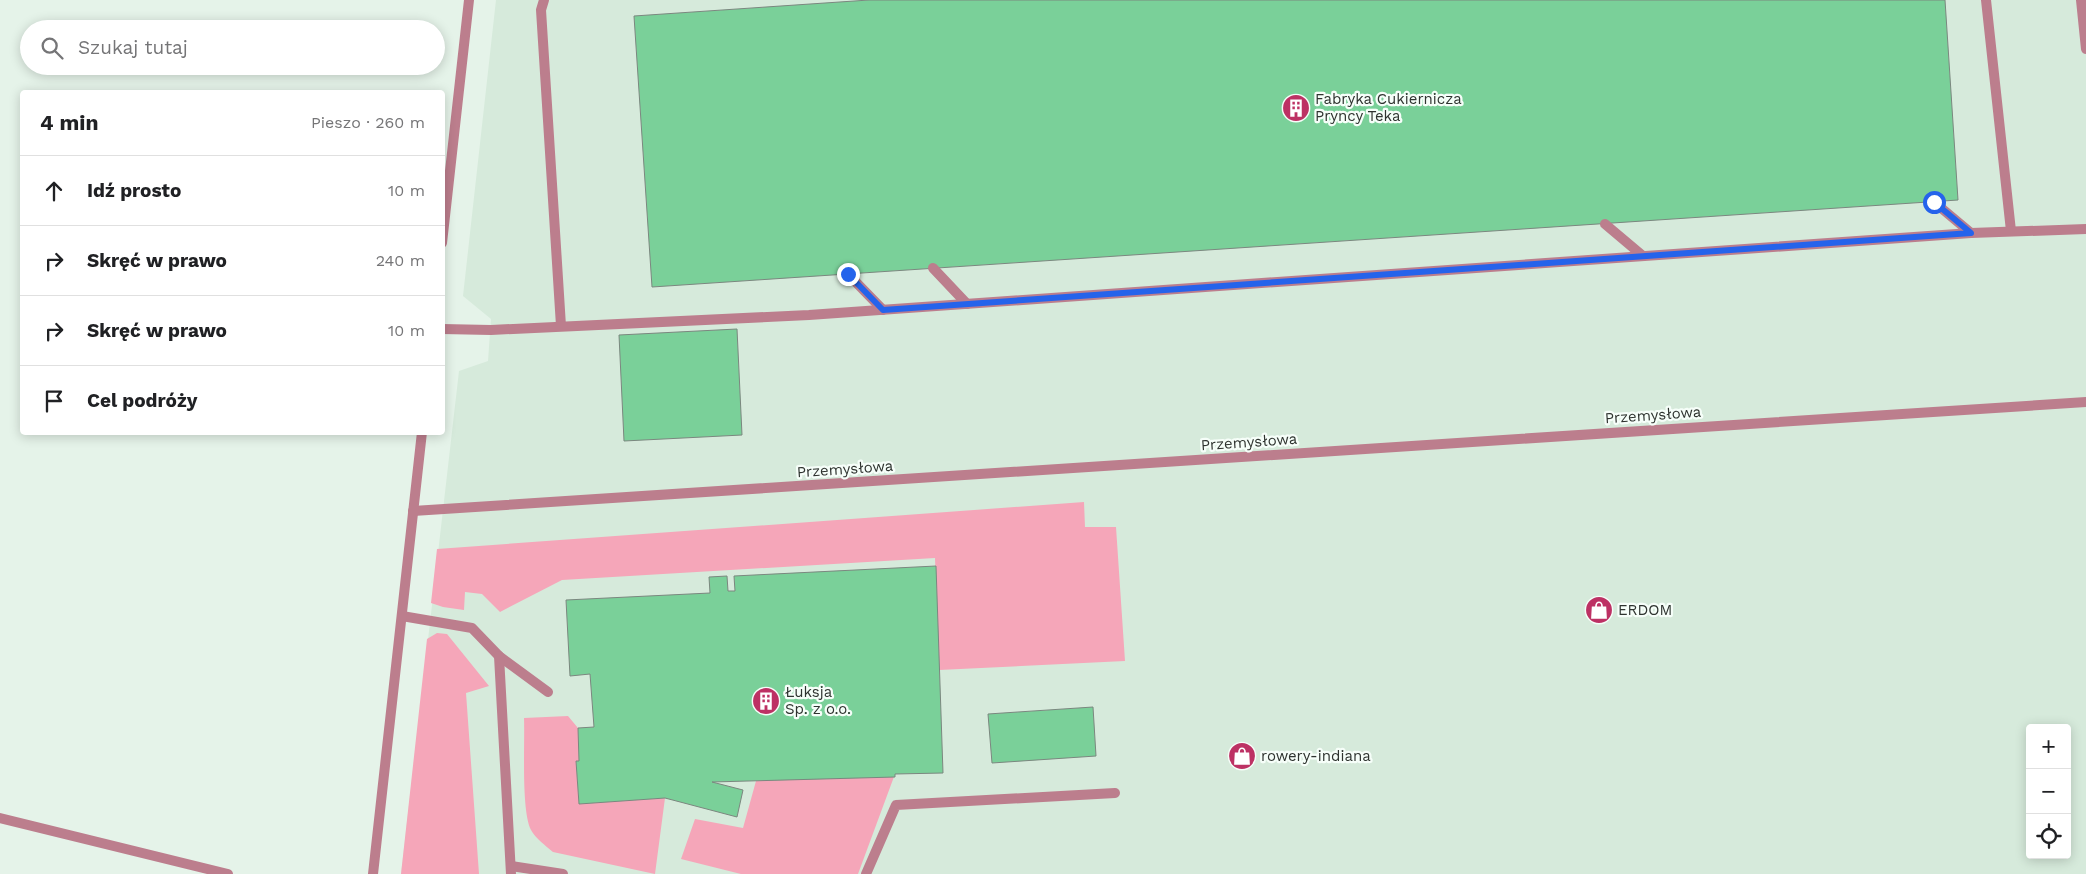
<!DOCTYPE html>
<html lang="pl">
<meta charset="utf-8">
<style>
:root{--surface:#fff;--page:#f6f6f6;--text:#202124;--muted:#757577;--line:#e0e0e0}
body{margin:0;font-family:"Work Sans",sans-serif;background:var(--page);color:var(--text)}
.controls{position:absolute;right:15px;bottom:15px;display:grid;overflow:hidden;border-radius:5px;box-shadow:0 2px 12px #0003}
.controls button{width:45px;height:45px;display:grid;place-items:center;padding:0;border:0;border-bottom:1px solid var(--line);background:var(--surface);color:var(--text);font:25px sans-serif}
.stop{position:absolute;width:15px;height:15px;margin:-11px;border:4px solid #2563eb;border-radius:50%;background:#fff}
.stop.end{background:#2563eb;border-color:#fff;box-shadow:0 1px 5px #0008}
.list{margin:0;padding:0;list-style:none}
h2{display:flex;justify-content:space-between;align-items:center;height:65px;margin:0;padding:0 20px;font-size:21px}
h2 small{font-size:16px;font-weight:400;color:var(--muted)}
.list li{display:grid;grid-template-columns:32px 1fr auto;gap:15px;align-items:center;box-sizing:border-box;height:70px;padding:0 20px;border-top:1px solid var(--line)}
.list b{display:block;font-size:19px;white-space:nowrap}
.list em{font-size:16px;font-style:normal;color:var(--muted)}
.icon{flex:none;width:28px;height:28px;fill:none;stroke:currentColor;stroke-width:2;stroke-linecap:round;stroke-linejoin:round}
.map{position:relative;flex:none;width:2086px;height:874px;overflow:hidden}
.search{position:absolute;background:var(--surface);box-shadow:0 2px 12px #0003;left:20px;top:20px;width:425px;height:55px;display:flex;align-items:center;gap:12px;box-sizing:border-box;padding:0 18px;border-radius:28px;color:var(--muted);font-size:19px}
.panel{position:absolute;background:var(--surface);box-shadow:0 2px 12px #0003;left:20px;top:90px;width:425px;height:345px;border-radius:5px}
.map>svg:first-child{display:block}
.built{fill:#d6eadb;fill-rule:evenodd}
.green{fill:#f5a6b9}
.building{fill:#7ad099;stroke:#7b877f}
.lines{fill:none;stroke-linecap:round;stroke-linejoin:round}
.service{stroke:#bc7e8d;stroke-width:10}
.minor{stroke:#bc7e8d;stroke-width:10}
.route{stroke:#2563eb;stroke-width:6}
.labels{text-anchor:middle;stroke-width:4.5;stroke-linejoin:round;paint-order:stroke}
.poi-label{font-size:15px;fill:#2e332f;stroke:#f6fef9;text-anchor:start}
.street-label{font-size:15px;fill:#2e332f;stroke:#f6fef9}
</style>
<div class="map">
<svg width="2086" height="874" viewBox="0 0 2086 874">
<rect width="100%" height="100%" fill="#e5f3e9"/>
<path class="built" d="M496,0h1590v874h-1685l58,-503 29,-10 3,-42 -28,-23zM2030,728h37v127h-37z"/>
<g class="green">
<path d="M1084,502l1,25h31l9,134 -186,9 -4,-112 -373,22 -62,32 -18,-18 -17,-2 -1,18 -21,-3 -12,-4 6,-54z"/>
<path d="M437,633l10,1 42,52 -23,7 13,181h-78l26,-235z"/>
<path d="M568,716l10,12 1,33h-3l3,43 86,-6 -10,76 -102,-22c-8,-7 -17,-13 -22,-22 -10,-20 -6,-87 -7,-112z"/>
<path d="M895,774l-37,100h-117l-60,-15 14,-40 48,9 13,-47z"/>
</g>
<g class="building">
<path d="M869,0h1076l13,200 -1306,87 -18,-271z"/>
<path d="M737,329l5,106 -118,6 -5,-106z"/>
<path d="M936,566l7,207 -48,1v3l-183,5 31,8 -6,27 -72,-19 -86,6 -3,-43h3l-1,-33 16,-1 -4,-53 -20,2 -4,-76 144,-7 -1,-16 18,-1 1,15h7l-1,-15z"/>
<path d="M1093,707l3,49 -104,7 -4,-49z"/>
</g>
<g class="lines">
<g class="service">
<path d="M544,0l-3,10 20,316"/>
<path d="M1986,0l25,231"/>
<path d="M2081,0l5,49"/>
<path d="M1934,202l37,31"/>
<path d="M1605,224l38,32"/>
<path d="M933,268l34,36"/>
<path d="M848,274l35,36"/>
<path d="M442,329l49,1 318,-15 1162,-82 115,-4"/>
<path d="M402,616l70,12 27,28 49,36"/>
<path d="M499,656l12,218"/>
<path d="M511,866l52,8"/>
<path d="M866,874l30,-69 219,-12"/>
</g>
<g class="minor">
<path d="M442,243l27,-243"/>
<path d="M413,511l1673,-109"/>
<path d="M0,818l228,56"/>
<path d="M373,874l49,-442"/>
</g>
</g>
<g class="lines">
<path class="route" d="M848,274l35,36 1088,-77 -37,-31"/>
</g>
<defs>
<g id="building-disc" transform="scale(1.4375)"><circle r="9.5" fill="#bd3164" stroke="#f6fef9"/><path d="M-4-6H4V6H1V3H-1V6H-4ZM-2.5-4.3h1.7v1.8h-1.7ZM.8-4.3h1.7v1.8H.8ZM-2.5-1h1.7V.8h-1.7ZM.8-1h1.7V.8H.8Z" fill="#fff"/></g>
<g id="shop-disc" transform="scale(1.4375)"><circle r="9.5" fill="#bd3164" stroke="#f6fef9"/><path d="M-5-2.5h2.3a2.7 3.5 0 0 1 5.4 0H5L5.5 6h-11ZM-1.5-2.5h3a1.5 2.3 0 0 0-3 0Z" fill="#fff"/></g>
</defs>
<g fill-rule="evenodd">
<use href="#building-disc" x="1296" y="108"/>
<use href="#shop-disc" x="1599" y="610"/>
<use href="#building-disc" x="766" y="701"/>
<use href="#shop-disc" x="1242" y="756"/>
</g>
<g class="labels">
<g class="poi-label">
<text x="1315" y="104">Fabryka Cukiernicza<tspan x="1315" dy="17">Pryncy Teka</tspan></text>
<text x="1618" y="615">ERDOM</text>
<text x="785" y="697">Łuksja<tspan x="785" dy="17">Sp. z o.o.</tspan></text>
<text x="1261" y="761">rowery-indiana</text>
</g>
<g class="street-label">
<text transform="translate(1653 415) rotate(-4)" y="5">Przemysłowa</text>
<text transform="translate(1249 442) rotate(-4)" y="5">Przemysłowa</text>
<text transform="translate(845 469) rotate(-4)" y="5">Przemysłowa</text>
</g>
</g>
</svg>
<div class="controls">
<button>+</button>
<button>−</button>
<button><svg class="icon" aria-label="locate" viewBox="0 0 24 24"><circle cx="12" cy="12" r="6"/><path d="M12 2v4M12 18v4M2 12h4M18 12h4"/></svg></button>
</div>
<div class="stop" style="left:1934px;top:202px"></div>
<div class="stop end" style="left:848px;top:274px"></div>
<div class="search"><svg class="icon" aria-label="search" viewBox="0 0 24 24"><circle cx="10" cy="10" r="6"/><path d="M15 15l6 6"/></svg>Szukaj tutaj</div>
<section class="panel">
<h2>4 min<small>Pieszo · 260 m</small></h2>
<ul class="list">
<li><svg class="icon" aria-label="ahead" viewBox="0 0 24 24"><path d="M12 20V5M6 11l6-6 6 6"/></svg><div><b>Idź prosto</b></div><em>10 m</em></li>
<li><svg class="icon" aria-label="right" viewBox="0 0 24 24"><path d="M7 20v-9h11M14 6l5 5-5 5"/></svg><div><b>Skręć w prawo</b></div><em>240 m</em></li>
<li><svg class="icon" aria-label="right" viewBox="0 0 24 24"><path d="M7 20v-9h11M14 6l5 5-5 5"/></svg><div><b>Skręć w prawo</b></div><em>10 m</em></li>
<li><svg class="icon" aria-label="arrive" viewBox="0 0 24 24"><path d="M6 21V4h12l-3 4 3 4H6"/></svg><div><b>Cel podróży</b></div></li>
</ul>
</section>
</div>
